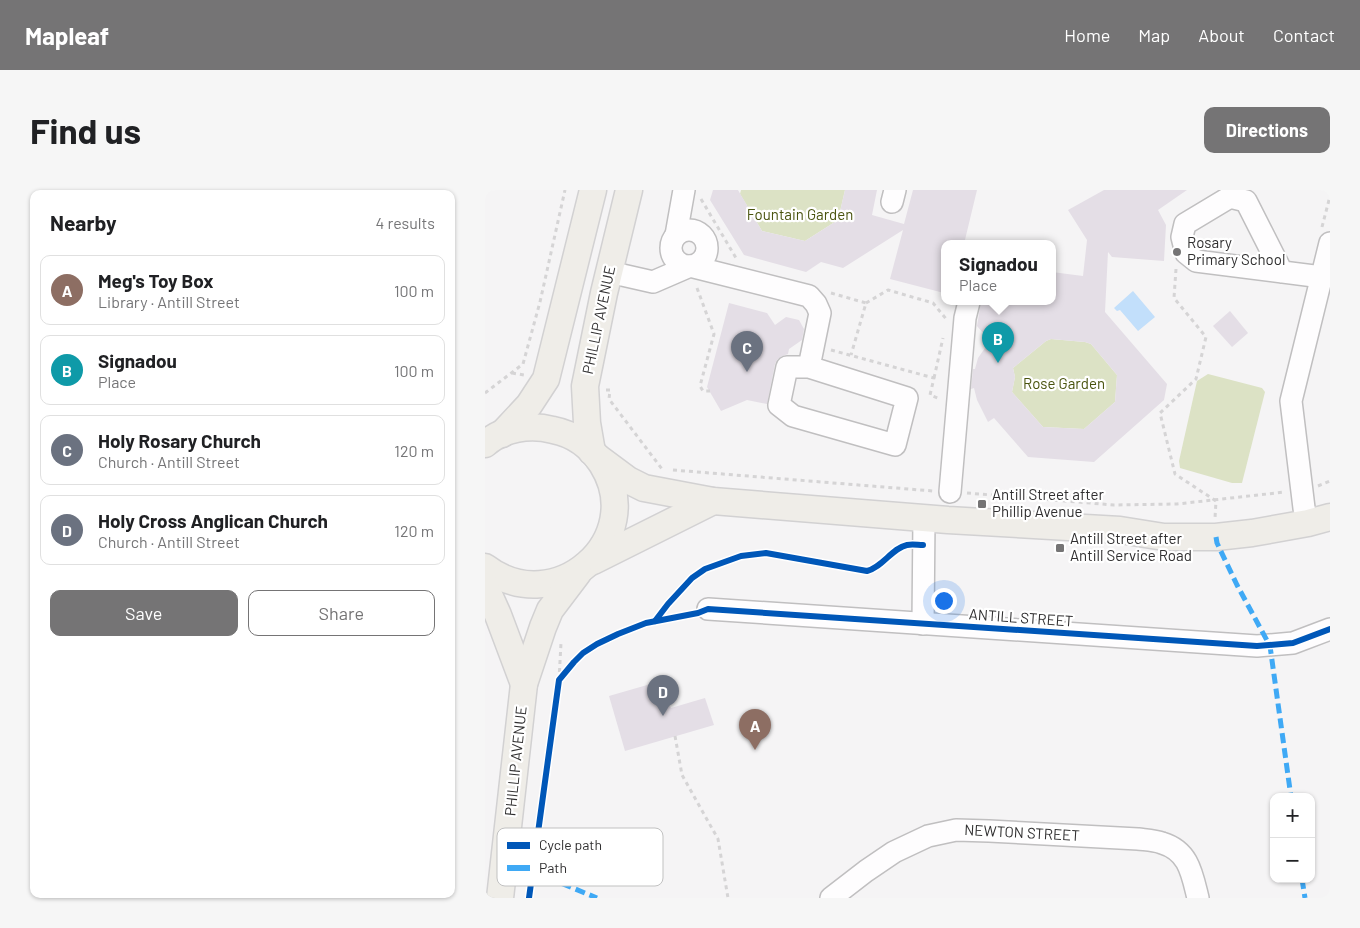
<!DOCTYPE html>
<meta charset="utf-8">
<style>
:root{--surface:#fff;--page:#f6f6f6;--text:#202124;--muted:#757577;--line:#e0e0e0;--accent:#757475}
body{margin:0;font-family:Barlow,sans-serif;background:var(--page);color:var(--text)}
.controls{position:absolute;right:15px;bottom:15px;display:grid;overflow:hidden;border-radius:10px;box-shadow:0 1px 4px #0004}
.controls button{width:45px;height:45px;display:grid;place-items:center;padding:0;border:0;border-bottom:1px solid var(--line);background:var(--surface);color:var(--text);font:25px sans-serif}
.you{position:absolute;left:458px;top:410px;width:18px;height:18px;margin:-12px;border:4px solid #fff;border-radius:50%;background:#1a73e8;box-shadow:0 0 0 8px #1a73e833}
.badge{display:grid;place-items:center;width:32px;height:32px;border-radius:50%;background:var(--accent);color:#fff;font-size:16px;font-weight:700}
.pin{position:absolute;translate:-50% -41px;filter:drop-shadow(0 1px 2px #0008)}
.pin::after{content:'';position:absolute;top:26px;width:18px;height:15px;background:inherit;clip-path:polygon(0 0,100% 0,50% 100%)}
.popup{position:absolute;left:456px;top:50px;width:115px;height:65px;box-sizing:border-box;display:grid;place-content:center;border-radius:10px;background:var(--surface);filter:drop-shadow(0 1px 4px #0005);font-size:16px;white-space:nowrap;color:var(--muted)}
.popup b{font-size:19px;color:var(--text)}
.popup::after{content:'';position:absolute;left:50%;top:100%;margin-left:-10px;border:10px solid transparent;border-top-color:var(--surface)}
.list{margin:0;padding:0;list-style:none}
h2{display:flex;justify-content:space-between;align-items:center;height:65px;margin:0;padding:0 20px;font-size:21px}
h2 small{font-size:16px;font-weight:400;color:var(--muted)}
.list li{display:grid;grid-template-columns:32px 1fr auto;gap:15px;align-items:center;box-sizing:border-box;height:70px;margin:0 10px 10px;padding:0 10px;border:1px solid var(--line);border-radius:10px}
.list b{display:block;font-size:19px;white-space:nowrap}
.list p{margin:0;font-size:16px;white-space:nowrap;color:var(--muted)}
.list em{font-size:16px;font-style:normal;color:var(--muted)}
.actions{display:flex;gap:10px;padding:15px 20px}
.actions a{flex:1;padding:11px 0;border:1px solid var(--accent);border-radius:10px;text-align:center;font-size:18px;color:var(--accent)}
.actions .main{background:var(--accent);color:#fff}
.map{position:relative;flex:none;width:845px;height:708px;overflow:hidden;border-radius:10px}
header{display:flex;align-items:center;gap:30px;box-sizing:border-box;height:70px;padding:0 25px;background:var(--accent);color:#fff}
header strong{font-size:24px}
nav{display:flex;gap:28px;margin-inline-start:auto;font-size:18px}
.intro{display:flex;align-items:center;justify-content:space-between;box-sizing:border-box;height:120px;padding:0 30px}
h1{margin:0;font-size:35px}
.button{padding:12px 22px;border-radius:10px;background:var(--accent);color:#fff;font-size:18px;font-weight:700}
main{display:flex;gap:30px;padding:0 30px}
aside{flex:1;background:var(--surface);border-radius:10px;box-shadow:0 1px 4px #0004}
.map>svg:first-child{display:block}
.green{fill:#dce2c5}
.water{fill:#c2dffb}
.building{fill:#e4dee6;fill-rule:evenodd}
.lines{fill:none;stroke-linecap:round;stroke-linejoin:round}
.minor-casing{stroke:#c0bfc0;stroke-width:24}
.major-casing{stroke:#d2d1d2;stroke-width:29}
.path{stroke:#d5d4d5;stroke-width:3;stroke-dasharray:4 4;stroke-linecap:butt}
.minor{stroke:#fefdfe;stroke-width:21}
.major{stroke:#efede8;stroke-width:26}
.quiet{stroke:#3fa9f5;stroke-width:5;stroke-dasharray:10 5;stroke-linecap:butt}
.cycleway-casing{stroke:#fff;stroke-width:9}
.cycleway{stroke:#0057b8;stroke-width:6}
.poi-dot{fill:#757475;stroke:#fff;stroke-width:2}
.labels{text-anchor:middle;stroke-width:4.5;stroke-linejoin:round;paint-order:stroke}
.park-label{font-size:15px;fill:#49530e;stroke:#fff}
.poi-label{font-size:15px;fill:#302f30;stroke:#fff;text-anchor:start}
.street-label{font-size:15px;fill:#302f30;stroke:#fff}
.key{fill:#fff;stroke:#c1c1c1;stroke-width:1}
.key-label{font-size:14px;fill:#302f30}
</style>
<header>
<strong>Mapleaf</strong>
<nav><a>Home</a><a>Map</a><a>About</a><a>Contact</a></nav>
</header>
<div class="intro"><h1>Find us</h1><a class="button">Directions</a></div>
<main>
<aside>
<h2>Nearby<small>4 results</small></h2>
<ul class="list">
<li><span class="badge" style="background:#8d6e63">A</span><div><b>Meg's Toy Box</b><p>Library · Antill Street</p></div><em>100 m</em></li>
<li><span class="badge" style="background:#0f9aa8">B</span><div><b>Signadou</b><p>Place</p></div><em>100 m</em></li>
<li><span class="badge" style="background:#6b7280">C</span><div><b>Holy Rosary Church</b><p>Church · Antill Street</p></div><em>120 m</em></li>
<li><span class="badge" style="background:#6b7280">D</span><div><b>Holy Cross Anglican Church</b><p>Church · Antill Street</p></div><em>120 m</em></li>
</ul>
<div class="actions"><a class="main">Save</a><a>Share</a></div>
</aside>
<div class="map">
<svg width="845" height="708" viewBox="0 0 845 708">
<rect width="100%" height="100%" fill="#f5f4f5"/>
<g class="green">
<path d="M256,0h104l-7,30 -33,21 -43,-10 -22,-37z"/>
<path d="M566,149l34,3 6,2 26,31 -2,27 -31,27 -41,-2 -31,-35 3,-15 -2,-9 33,-27z"/>
<path d="M723,184l54,14 3,4 -23,91h-10l-52,-15 -1,-7 18,-80z"/>
</g>
<path class="water" d="M648,101l22,26 -17,14 -18,-21 -3,1 -3,-3z"/>
<g class="building">
<path d="M228,0h25l24,41 43,10 33,-21 7,-30h32l-5,25 32,9 9,-34h64l-13,54h-20v49l-54,-14 13,-49 -60,38 -22,-6 -15,10 -62,-17 -34,-55z"/>
<path d="M619,0h83l-29,20 8,15 -2,36 -52,-4 -4,-5 -3,60 62,72 -3,16 -70,62 -66,-5 -34,-39 -6,4 -11,-22 -3,-12 -3,1 2,-20h2l3,-11 12,-17 -13,-15 4,-24h71v-30l31,4 4,-36 -19,-30zM566,149l34,3 6,2 26,31 -2,27 -31,27 -41,-2 -31,-35 3,-15 -2,-9 33,-27z"/>
<path d="M244,113l38,10 8,12 11,-8 13,3 5,9 -2,11 -13,9 -1,5 -6,2 -5,4 -2,4 -8,40 -20,-4 -26,11 -14,-24z"/>
<path d="M745,121l18,22 -16,14 -19,-21z"/>
<path d="M169,493l17,25 34,-10 9,27 -89,26 -16,-55z"/>
</g>
<g class="lines">
<g class="minor-casing">
<g id="minor">
<path d="M407,12l3,-12"/>
<circle cx="204" cy="58" r="18"/>
<path d="M191,45l8,-45"/>
<path d="M124,82l44,10 37,-16 119,30 7,8 4,9 -11,54h-22l-8,38 14,11 102,29 12,-47 -98,-31"/>
<path d="M797,82l-36,-71 -16,-4 -45,27 -3,13 4,16 10,8 126,16"/>
<path d="M465,302l15,-174 4,-16"/>
<path d="M823,333l-4,-15 -13,-107 39,-158"/>
<path d="M223,419l549,37 36,-3 37,-14"/>
<path d="M438,434l1,-106"/>
<path d="M346,708l35,-27 28,-19 34,-16 28,-6 33,1 149,8c8,1 16,1 24,4 27,8 30,31 36,55"/>
</g>
</g>
<g class="major-casing">
<g id="major">
<path d="M17,244l27,-29 17,-26 47,-189"/>
<path d="M0,254c18,-16 45,-20 68,-14 21,4 38,17 49,34 47,75 -47,157 -117,103"/>
<path d="M107,262l-5,-29 -2,-37 19,-93 25,-103"/>
<path d="M112,267l31,23 16,8 69,13 235,19 172,10 44,7h52l36,-4 56,-10 22,-6"/>
<path d="M108,371l120,-60"/>
<path d="M0,396l13,29 26,69"/>
<path d="M15,708l24,-214 19,-57 7,-17 28,-37"/>
</g>
</g>
<g class="path">
<path d="M216,9l35,59"/>
<path d="M837,37l8,-31"/>
<path d="M691,79l-2,29 32,39 -10,42 -36,34 15,61 41,27 -1,17"/>
<path d="M212,98l17,46 -14,52 3,5h7"/>
<path d="M346,103l35,10 -15,52"/>
<path d="M381,113l22,-13 45,13 14,17"/>
<path d="M346,160l103,28 -4,17 10,4"/>
<path d="M27,183l12,2"/>
<path d="M449,188l9,-40"/>
<path d="M121,200h4l-1,9 53,70"/>
<path d="M0,203l38,-29 17,-62 25,-112"/>
<path d="M188,280l260,21"/>
<path d="M833,296l12,-5"/>
<path d="M482,303l147,12 63,-1 108,-12"/>
<path d="M74,490l2,-37"/>
<path d="M190,546l7,39 36,64 10,59"/>
<path d="M37,680l12,2"/>
</g>
<use href="#minor" class="minor"/>
<use href="#major" class="major"/>
<g class="quiet">
<path d="M731,347l1,6 20,42 33,61 21,151"/>
<path d="M49,682l63,26"/>
<path d="M817,689l3,19"/>
</g>
<g class="cycleway-casing">
<g id="cycleway">
<path d="M170,431l13,-17 24,-26 13,-9 36,-13 25,-3 101,18c16,-4 25,-23 40,-26 5,-1 11,0 16,0"/>
<path d="M44,708l30,-218 15,-18 9,-9 14,-9 21,-10 28,-11 52,-10 10,-4 549,37 36,-3 37,-14"/>
</g>
</g>
<use href="#cycleway" class="cycleway"/>
</g>
<g class="poi-dot">
<circle cx="692" cy="62" r="5"/>
<rect x="492" y="309" width="10" height="10" rx="2.5"/>
<rect x="570" y="353" width="10" height="10" rx="2.5"/>
</g>
<g class="labels">
<g class="park-label">
<text x="315" y="30">Fountain Garden</text>
<text x="579" y="199">Rose Garden</text>
</g>
<g class="poi-label">
<text x="702" y="58">Rosary<tspan x="702" dy="17">Primary School</tspan></text>
<text x="507" y="310">Antill Street after<tspan x="507" dy="17">Phillip Avenue</tspan></text>
<text x="585" y="354">Antill Street after<tspan x="585" dy="17">Antill Service Road</tspan></text>
</g>
<g class="street-label">
<text transform="translate(114 130) rotate(-78)" y="5">PHILLIP AVENUE</text>
<text transform="translate(536 428) rotate(4)" y="5">ANTILL STREET</text>
<text transform="translate(31 571) rotate(-84)" y="5">PHILLIP AVENUE</text>
<text transform="translate(537 643) rotate(3)" y="5">NEWTON STREET</text>
</g>
</g>
<rect x="12" y="638" width="166" height="58" rx="8" class="key"/>
<rect x="22" y="652" width="23" height="7" fill="#0057b8"/>
<rect x="22" y="675" width="23" height="6" fill="#3fa9f5"/>
<g class="key-label">
<text x="54" y="660">Cycle path</text>
<text x="54" y="683">Path</text>
</g>
</svg>
<div class="controls">
<button>+</button>
<button>−</button>
</div>
<div class="you"></div>
<div class="pin badge" style="left:270px;top:560px;background:#8d6e63">A</div>
<div class="pin badge" style="left:513px;top:173px;background:#0f9aa8">B</div>
<div class="popup"><b>Signadou</b>Place</div>
<div class="pin badge" style="left:262px;top:182px;background:#6b7280">C</div>
<div class="pin badge" style="left:178px;top:526px;background:#6b7280">D</div>
</div>
</main>
